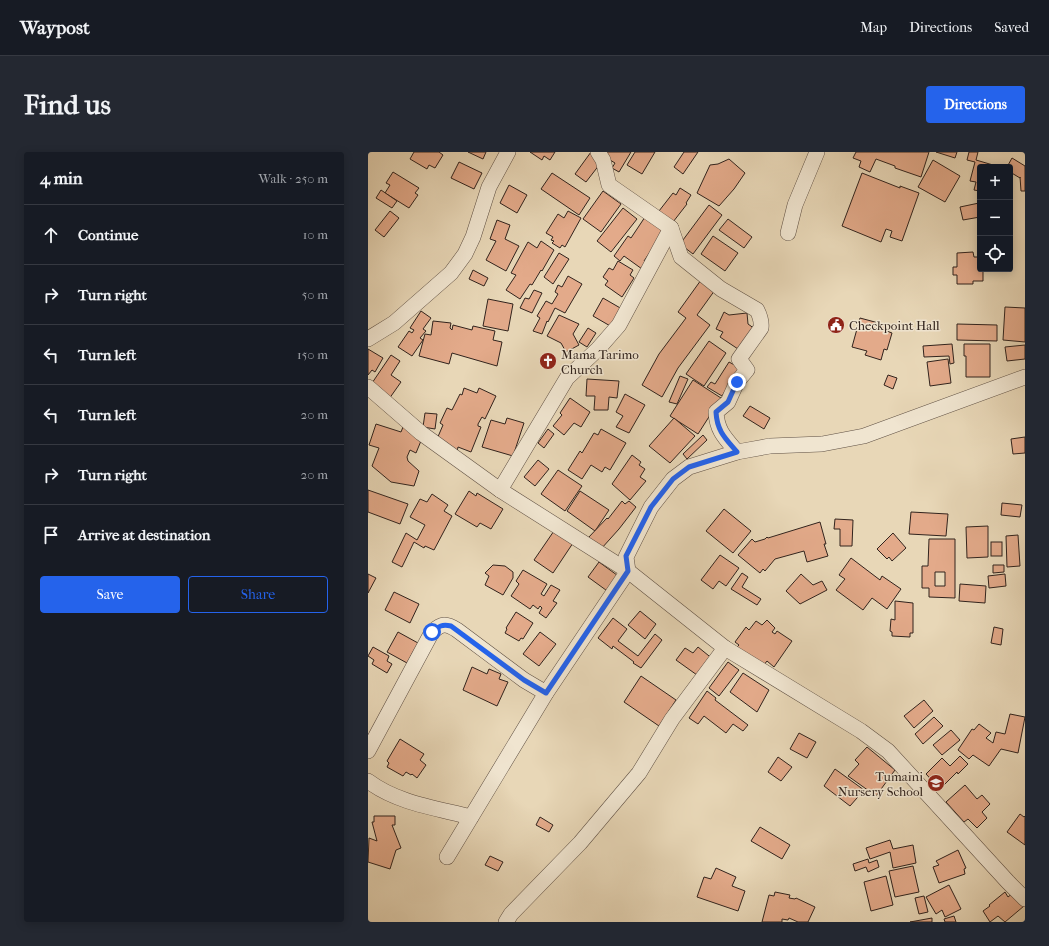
<!DOCTYPE html>
<meta charset="utf-8">
<style>
:root{--surface:#171b24;--page:#242831;--text:#f1f3f6;--muted:#9ea1a6;--line:#363941;--accent:#2563eb}
body{margin:0;font-family:"IM FELL French Canon",serif;background:var(--page);color:var(--text)}
.controls{position:absolute;right:12px;top:12px;display:grid;overflow:hidden;border-radius:4px;box-shadow:0 2px 10px #0003}
.controls button{width:36px;height:36px;display:grid;place-items:center;padding:0;border:0;border-bottom:1px solid var(--line);background:var(--surface);color:var(--text);font:20px sans-serif}
.stop{position:absolute;width:12px;height:12px;margin:-9px;border:3px solid #2563eb;border-radius:50%;background:#fff}
.stop.end{background:#2563eb;border-color:#fff;box-shadow:0 1px 4px #0008}
.list{margin:0;padding:0;list-style:none}
h2{display:flex;justify-content:space-between;align-items:center;height:52px;margin:0;padding:0 16px;font-size:17px}
h2 small{font-size:13px;font-weight:400;color:var(--muted)}
.list li{display:grid;grid-template-columns:26px 1fr auto;gap:12px;align-items:center;box-sizing:border-box;height:60px;padding:0 16px;border-top:1px solid var(--line)}
.list b{display:block;font-size:15px;white-space:nowrap}
.list em{font-size:13px;font-style:normal;color:var(--muted)}
.actions{display:flex;gap:8px;padding:12px 16px}
.actions a{flex:1;padding:9px 0;border:1px solid var(--accent);border-radius:4px;text-align:center;font-size:14px;color:var(--accent)}
.actions .main{background:var(--accent);color:#fff}
.icon{flex:none;width:22px;height:22px;fill:none;stroke:currentColor;stroke-width:2;stroke-linecap:round;stroke-linejoin:round}
.map{position:relative;flex:none;width:657px;height:770px;overflow:hidden;border-radius:4px}
header{display:flex;align-items:center;gap:24px;box-sizing:border-box;height:56px;padding:0 20px;background:var(--surface);border-bottom:1px solid var(--line)}
header strong{font-size:19px}
nav{display:flex;gap:22px;margin-inline-start:auto;font-size:14px}
.intro{display:flex;align-items:center;justify-content:space-between;box-sizing:border-box;height:96px;padding:0 24px}
h1{margin:0;font-size:28px}
.button{padding:10px 18px;border-radius:4px;background:var(--accent);color:#fff;font-size:14px;font-weight:700}
main{display:flex;gap:24px;padding:0 24px}
aside{flex:1;background:var(--surface);border-radius:4px;box-shadow:0 2px 10px #0003}
.map>svg:first-child{display:block}
.building{fill:#e3aa8a;stroke:#31231d;fill-rule:evenodd}
.lines{fill:none;stroke-linecap:round;stroke-linejoin:round}
.street-casing{stroke:#5f5044;stroke-width:16}
.street{stroke:#f0e5d0;stroke-width:15}
.route{stroke:#2563eb;stroke-width:5}
.labels{text-anchor:middle;stroke-width:3;stroke-linejoin:round;paint-order:stroke}
.poi-label{font-size:13px;fill:#31231d;stroke:#f0e5d0;text-anchor:start}
</style>
<header>
<strong>Waypost</strong>
<nav><a>Map</a><a>Directions</a><a>Saved</a></nav>
</header>
<div class="intro"><h1>Find us</h1><a class="button">Directions</a></div>
<main>
<aside>
<h2>4 min<small>Walk · 250 m</small></h2>
<ul class="list">
<li><svg class="icon" aria-label="ahead" viewBox="0 0 24 24"><path d="M12 20V5M6 11l6-6 6 6"/></svg><div><b>Continue</b></div><em>10 m</em></li>
<li><svg class="icon" aria-label="right" viewBox="0 0 24 24"><path d="M7 20v-9h11M14 6l5 5-5 5"/></svg><div><b>Turn right</b></div><em>50 m</em></li>
<li><svg class="icon" aria-label="left" viewBox="0 0 24 24"><path d="M17 20v-9H6M10 6l-5 5 5 5"/></svg><div><b>Turn left</b></div><em>150 m</em></li>
<li><svg class="icon" aria-label="left" viewBox="0 0 24 24"><path d="M17 20v-9H6M10 6l-5 5 5 5"/></svg><div><b>Turn left</b></div><em>20 m</em></li>
<li><svg class="icon" aria-label="right" viewBox="0 0 24 24"><path d="M7 20v-9h11M14 6l5 5-5 5"/></svg><div><b>Turn right</b></div><em>20 m</em></li>
<li><svg class="icon" aria-label="arrive" viewBox="0 0 24 24"><path d="M6 21V4h12l-3 4 3 4H6"/></svg><div><b>Arrive at destination</b></div></li>
</ul>
<div class="actions"><a class="main">Save</a><a>Share</a></div>
</aside>
<div class="map">
<svg width="657" height="770" viewBox="0 0 657 770">
<rect width="100%" height="100%" fill="#e8d7b7"/>
<filter id="stains"><feTurbulence type="fractalNoise" baseFrequency=".005" numOctaves="4"/><feColorMatrix values="0 0 0 0 .2 0 0 0 0 .09 0 0 0 0 .02 0 0 0 .5 -.17"/></filter>
<radialGradient id="worn" r=".72"><stop offset=".6" stop-color="#630" stop-opacity="0"/><stop offset="1" stop-color="#630" stop-opacity=".3"/></radialGradient>
<g class="building">
<path d="M46,0h25l4,3 -8,13 -6,-3 -2,4 -17,-10z"/>
<path d="M100,0h18l-3,7z"/>
<path d="M162,0h25l-5,8 -6,-4 -2,4z"/>
<path d="M223,0l12,8 -17,22 -11,-8z"/>
<path d="M239,0h24l-12,20 -7,-4 3,-5 -10,-6z"/>
<path d="M267,0h20l-13,22 -15,-9z"/>
<path d="M316,0h14l-15,22 -9,-7z"/>
<path d="M488,0h73l-8,25 -26,-9v-2l-19,-7 -6,13 -11,-5 2,-6 -8,-3z"/>
<path d="M568,0h21l-2,6z"/>
<path d="M601,0h9l-2,8 17,5 -1,2h-12v24l-6,-1 2,-8 -6,-1 5,-19 -8,-2z"/>
<path d="M644,6l13,8v25h-4l-1,-14v1l-10,-6v-5h-3z"/>
<path d="M361,7l16,14 -11,16 -15,17 -22,-13 13,-28 8,-1z"/>
<path d="M565,8l27,16 -15,26 -27,-15z"/>
<path d="M91,10l23,11 -8,16 -23,-11z"/>
<path d="M25,20l26,16 -4,5 3,2 -9,13 -24,-15 5,-8 -4,-2z"/>
<path d="M184,21l38,25 -11,17 -38,-26z"/>
<path d="M494,21l38,15v-2l19,7 -17,48 -12,-4 2,-6 -6,-2 -5,13 -39,-16z"/>
<path d="M141,33l18,10 -10,18 -17,-10z"/>
<path d="M312,36l11,7 -5,8 1,1 -14,18 -14,-11 14,-18 3,2z"/>
<path d="M13,38l16,11 -5,7 -16,-10z"/>
<path d="M235,39l18,13 -20,28 -18,-13z"/>
<path d="M611,51l1,14 -17,3 -3,-13z"/>
<path d="M341,53l13,10 -29,39 -13,-10z"/>
<path d="M255,56l14,11 -26,33 -14,-11z"/>
<path d="M22,59l9,7 -15,19 -9,-7z"/>
<path d="M200,59l13,7 -16,29 -3,-2 -2,3 -8,-5 2,-2 -3,-1 2,-3 -7,-4 12,-19 6,4z"/>
<path d="M279,62l20,13 -23,34 3,2 -5,6 -18,-13 -4,5 -6,-5 14,-20 3,2z"/>
<path d="M360,67l24,18 -8,11 -25,-18z"/>
<path d="M129,68l13,5 -5,14 14,7 -13,25 -20,-11 10,-19 -6,-2z"/>
<path d="M345,84l25,17 -13,18 -24,-17z"/>
<path d="M173,89l13,9 -12,21 -1,-1 -9,15 -2,-1 -10,15 -14,-9 10,-15 -5,-2 17,-31 9,6z"/>
<path d="M605,100l1,5h6v12h3v12h-10v3h-16v-9h-4v-8h4v-14z"/>
<path d="M191,101l10,6 -16,25 -9,-7z"/>
<path d="M250,109l15,9 -3,5 4,3 -12,19 -17,-12 3,-4 -5,-4 6,-9 4,2z"/>
<path d="M105,118l15,8 -4,8 -15,-7z"/>
<path d="M200,124l14,8 -17,29 -10,-5 -7,14 -1,-1 -5,13 -9,-3 7,-13 -3,-2 9,-15 6,3 6,-10 -3,-2 3,-7 4,2z"/>
<path d="M333,128l14,10 -18,25 13,10 -32,43 -16,29 -20,-12 17,-31 27,-36 -8,-6z"/>
<path d="M166,138l8,3 -10,20 -12,-5 5,-10 4,1z"/>
<path d="M235,146l19,11 -10,18 -19,-11z"/>
<path d="M120,147l25,5 -5,27 -25,-5z"/>
<path d="M637,155l20,1v34l-22,-2z"/>
<path d="M53,159l10,7 -8,11 3,2 -6,7 3,2 -11,16 -14,-9 11,-16 3,2 2,-3 -4,-2z"/>
<path d="M356,160l5,3 18,-2 1,11 7,5 -14,22 -21,-14 3,-5 -7,-3z"/>
<path d="M191,163l20,9 -6,10 6,11 -13,7 -5,-9 -14,-7z"/>
<path d="M492,166l26,7 -2,5 8,3 -5,17 -3,-1 -3,11 -16,-5 2,-4 -15,-4z"/>
<path d="M65,169l18,2 -1,5 2,2 1,-5 19,5 1,-4 22,5 -2,9 9,2 -5,24 -45,-13 -3,11 -30,-8 6,-22 6,1z"/>
<path d="M589,172l40,1v16l-40,-1z"/>
<path d="M220,176l8,5 -9,14 -8,-5z"/>
<path d="M341,189l17,12 -22,33 -18,-12z"/>
<path d="M584,192l2,19 -4,1 -1,-8 -25,1 -1,-11z"/>
<path d="M596,192h26v33h-24v-21h-2z"/>
<path d="M657,193v14l-18,2 -2,-14z"/>
<path d="M0,197l15,9 -8,14 -3,-2 -4,5z"/>
<path d="M23,203l9,6 -9,14 10,7 -12,17 -19,-13z"/>
<path d="M580,207l3,24 -21,3 -3,-24z"/>
<path d="M361,210l11,6 -18,28 -15,-9 4,-5 4,2z"/>
<path d="M520,223l9,3 -4,11 -9,-4z"/>
<path d="M312,224l8,3 -11,25 -8,-2z"/>
<path d="M219,227l32,2 -2,17 -8,-1 -1,13h-14l1,-14h-9z"/>
<path d="M325,228l28,18 -23,36 -28,-18z"/>
<path d="M96,236l13,5 2,-5 17,8 -11,23 -3,-2 -4,7v2l3,1 -10,25 -13,-5 -1,5 -20,-13 6,-14 -3,-2 7,-15 5,2 8,-16 2,1z"/>
<path d="M257,242l20,11 -16,28 -13,-6 7,-11 -7,-4z"/>
<path d="M202,246l20,14 -9,15 -7,-4 -10,12 -11,-9 9,-11 -2,-2z"/>
<path d="M382,254l20,12 -6,11 -21,-13z"/>
<path d="M57,261l12,1 -2,15 -12,-2z"/>
<path d="M139,266l17,5 -11,33 -31,-9 9,-27 14,4z"/>
<path d="M306,266l21,18 -25,27 -21,-17z"/>
<path d="M8,272l25,8 2,-5 20,9 -7,17 -6,-3 -3,7 1,4 11,10 -5,15 -23,-4 -19,-16 7,-18 -10,-3z"/>
<path d="M180,277l6,5 -10,14 -6,-5z"/>
<path d="M233,277l25,14 -16,27 -5,-3 -3,5 -11,-7 -9,14 -14,-9 12,-19 2,2 12,-20 4,2z"/>
<path d="M335,283l4,5 -20,19 -4,-5z"/>
<path d="M657,285v16l-12,1 -2,-15z"/>
<path d="M264,303l9,7 -2,3 6,4 -5,8 6,4 -16,19 -18,-16z"/>
<path d="M170,308l11,9 -14,17 -11,-9z"/>
<path d="M190,318l24,16 -17,25 -24,-17z"/>
<path d="M0,338l40,14 -8,20 -32,-12z"/>
<path d="M101,339l7,5 1,-3 26,16 -12,20 -11,-6 -3,4 -22,-13z"/>
<path d="M212,339l29,19 -14,21 -28,-20z"/>
<path d="M64,342l16,11 -4,6 8,5 -18,34 -9,-4 -1,2 -10,-6 -12,25 -10,-5 14,-29 11,7 8,-15 -15,-8 10,-18 7,3z"/>
<path d="M254,349l3,3 4,-3 7,6 -17,22 -18,20 -13,-11 19,-20 1,1z"/>
<path d="M634,351l20,2 -2,12 -19,-2z"/>
<path d="M356,357l27,22 -18,22 -27,-22z"/>
<path d="M543,360l37,2 -2,22 -37,-2z"/>
<path d="M467,367l18,1 -1,26h-12v-17h-6z"/>
<path d="M452,370l6,22h-2l4,12 -21,6 -3,-11 -29,8 -10,12 -2,-2 -3,4 -22,-18 14,-16 3,3 10,-3 2,-2 1,1z"/>
<path d="M620,374v31l-21,1 -1,-31z"/>
<path d="M188,376l19,12 -22,33 -19,-13z"/>
<path d="M525,381l13,15 -14,13 -3,-4 -2,2 -10,-10z"/>
<path d="M650,383l2,31 -13,1 -1,-31z"/>
<path d="M561,387h26v59l-26,-1v-9h-7v-22h6zM567,420h10v14h-10z"/>
<rect x="623" y="390" width="11" height="14"/>
<path d="M352,403l19,13 -13,18 -7,-5 -6,8 -12,-9z"/>
<path d="M483,406l29,22 2,-4 19,13 -14,20 -15,-11 -9,12 -27,-20 9,-11 -6,-4z"/>
<path d="M231,410l22,16 -11,15 -22,-16z"/>
<path d="M125,413l12,1 8,6v6l-10,17 -18,-10 4,-9 -4,-3z"/>
<path d="M625,413h11v7l-11,1z"/>
<path d="M155,418l24,14 -6,10 3,2 7,-11 9,5 -7,11 4,2 -11,15 -7,-5 3,-5 -2,-2 -2,3 -5,-4 -3,4 -19,-13 8,-12 -3,-3z"/>
<path d="M374,421l6,4 -6,10 19,12 -4,6 -26,-16z"/>
<path d="M0,422l8,4 -8,15z"/>
<path d="M433,422l12,11 9,-4 5,9 -27,14 -14,-13z"/>
<path d="M637,422l1,12 -17,2 -1,-12z"/>
<path d="M592,432l26,2 -1,17 -26,-2z"/>
<path d="M26,440l25,12 -9,19 -25,-13z"/>
<path d="M527,449l18,2v30h-3v4l-18,-1v-4l-2,-1 1,-12 4,1z"/>
<path d="M272,459l16,13 -11,15 -17,-14z"/>
<path d="M148,460l17,11 -10,16 -2,-1 -2,3 -14,-8 2,-4 -1,-1z"/>
<path d="M245,466l14,11 -9,12 20,15 17,-22 7,6 -21,28 -8,-5 1,-1 -21,-16 -1,3 -14,-11z"/>
<path d="M399,468l8,8 -3,4 3,2 2,-3 15,10 -18,26 -7,-6 -4,5 -26,-19 2,-2 -4,-3 11,-15 3,3 7,-9 6,4z"/>
<path d="M626,475l9,2 -2,16 -10,-2z"/>
<path d="M30,480l20,11 -11,20 -20,-11z"/>
<path d="M172,480l16,12 -17,22 -16,-12z"/>
<path d="M5,495l16,9 -2,5 5,3 -5,9 -15,-9 2,-4 -6,-4z"/>
<path d="M330,495l16,13 -17,15 -21,-15 9,-12 8,5z"/>
<path d="M360,510l11,8 -20,26 -10,-8z"/>
<path d="M104,515l15,7 2,-5 12,5 -2,5 9,3 -11,24 -34,-16z"/>
<path d="M375,521l26,17 -12,22 -27,-20z"/>
<path d="M273,524l35,24 -17,26 -35,-24z"/>
<path d="M339,539l9,7 -1,2 33,25 -5,6 -10,-7 -7,9 -22,-17 -6,8 -9,-6z"/>
<path d="M556,548l9,11 -19,17 -10,-12z"/>
<path d="M642,562l15,3 -7,36 -17,-4 -12,17 -16,-11 -4,4 -11,-9 14,-21 2,1 5,-6 12,9 -5,5 7,5 3,-11 9,2z"/>
<path d="M566,565l9,9 -20,18 -8,-10z"/>
<path d="M583,578l9,10 -18,15 -9,-10z"/>
<path d="M431,581l17,9 -9,16 -17,-9z"/>
<path d="M32,587l24,15 -4,6 6,5 -9,13 -5,-4 -1,1 -5,-3 -3,4 -16,-9 2,-4 -2,-2z"/>
<path d="M499,595l28,23 -19,26 -28,-20 11,-12 -4,-4z"/>
<path d="M592,604l8,8 -10,10 -1,-2 -17,17 -14,-15 16,-16 8,8z"/>
<path d="M410,605l14,10 -11,14 -13,-9z"/>
<path d="M467,617l29,21 -14,16 -26,-20z"/>
<path d="M597,633l12,14 5,-4 8,9 -8,8 5,6 -10,10 -9,-9 -4,3 -18,-20z"/>
<path d="M652,662l4,3 1,-1v29l-18,-13z"/>
<path d="M6,664h21v9h-3l9,23 -5,2 -6,19 -22,-7 1,-24 8,3 -5,-19h2z"/>
<path d="M172,665l13,8 -4,7 -13,-7z"/>
<path d="M392,675l30,18 -8,14 -31,-18z"/>
<path d="M522,688l3,9 20,-4 3,18 -23,5 -3,-16 -20,7 -4,-11z"/>
<path d="M590,698l8,18 -2,1 1,5 -26,9 -6,-16 6,-2 -3,-4z"/>
<path d="M122,704l13,6 -5,9 -13,-6z"/>
<path d="M500,707l1,4 8,-3 2,7 -11,5 -2,-5 -11,4 -2,-7z"/>
<path d="M545,714l6,26 -24,5 -6,-26z"/>
<path d="M348,716l20,9 -4,9 13,5 -7,20 -41,-14 7,-20 7,2z"/>
<path d="M518,724l7,29 -22,6 -7,-29z"/>
<path d="M581,733l12,24 -16,8 -3,-7 -6,4 -10,-17z"/>
<path d="M407,740l15,3 -1,3 6,1 1,-1 19,9 -7,15h-10l-9,-4 -1,2 -6,-1v3h-20l7,-27 5,1z"/>
<path d="M637,740l3,5 5,-4 11,13 -19,16 -7,-6 -8,6 -7,-11 7,-5 -1,-1z"/>
<path d="M556,744l4,16 -9,2 -4,-16z"/>
<path d="M586,764l2,6h-11l-1,-3z"/>
<path d="M564,766v4h-22z"/>
</g>
<g class="lines">
<g class="street-casing">
<g id="street">
<path d="M230,0l5,8 6,25 62,43 10,29 40,32 36,21c3,6 5,11 4,18l-22,31 8,11 -10,12 -9,20 -12,10c1,19 9,26 21,40"/>
<path d="M420,81l7,-28 22,-53"/>
<path d="M0,187l26,-16 57,-50 14,-19 8,-17 16,-50 19,-35"/>
<path d="M0,235l53,46 79,57 128,81 97,77 136,83 27,20 120,131 17,17"/>
<path d="M132,338l67,-112 31,-29 21,-24 52,-97"/>
<path d="M0,599l64,-119c10,-9 14,-9 25,-2l67,50 22,13"/>
<path d="M0,629c29,22 68,27 103,36"/>
<path d="M79,705l99,-164 82,-122 -2,-14 25,-50 22,-28 16,-12 48,-15 33,-6 52,-2 42,-8 161,-59"/>
<path d="M138,770l5,-8 69,-71 59,-70 33,-54 53,-71"/>
</g>
</g>
<use href="#street" class="street"/>
</g>
<g class="lines">
<path class="route" d="M64,480c7,-6 10,-8 19,-6l73,54 22,13 82,-122 -2,-15 25,-49 22,-28 16,-12 48,-15c-12,-14 -20,-21 -21,-40l12,-10 9,-20"/>
</g>
<defs>
<g id="civic-disc" transform="scale(0.9)"><circle r="9.5" fill="#8f2418" stroke="#f0e5d0"/><path d="M-.6-6.5H3V-4.5H.6V-3L4-1V1h2V6H-6V1h2V-1L-.6-3ZM-1.2 2.5V6h2.4V2.5Z" fill="#fff"/></g>
<g id="church-disc" transform="scale(0.9)"><circle r="9.5" fill="#8f2418" stroke="#f0e5d0"/><path d="M-1.2-6h2.4v3.5h3.3v2.4h-3.3V6h-2.4V-.1h-3.3v-2.4h3.3Z" fill="#fff"/></g>
<g id="school-disc" transform="scale(0.9)"><circle r="9.5" fill="#8f2418" stroke="#f0e5d0"/><path d="M0-5L7-2L0 1L-7-2ZM-4 1L0 2.5L4 1V4Q0 6-4 4Z" fill="#fff"/></g>
</defs>
<g fill-rule="evenodd">
<use href="#civic-disc" x="468" y="173"/>
<use href="#church-disc" x="180" y="209"/>
<use href="#school-disc" x="568" y="631"/>
</g>
<g class="labels">
<g class="poi-label">
<text x="481" y="178">Checkpoint Hall</text>
<text x="193" y="207">Mama Tarimo<tspan x="193" dy="15">Church</tspan></text>
<text x="555" y="629" text-anchor="end">Tumaini<tspan x="555" dy="15">Nursery School</tspan></text>
</g>
</g>
<rect width="100%" height="100%" filter="url(#stains)"/>
<rect width="100%" height="100%" fill="url(#worn)"/>
</svg>
<div class="controls">
<button>+</button>
<button>−</button>
<button><svg class="icon" aria-label="locate" viewBox="0 0 24 24"><circle cx="12" cy="12" r="6"/><path d="M12 2v4M12 18v4M2 12h4M18 12h4"/></svg></button>
</div>
<div class="stop" style="left:64px;top:480px"></div>
<div class="stop end" style="left:369px;top:230px"></div>
</div>
</main>
